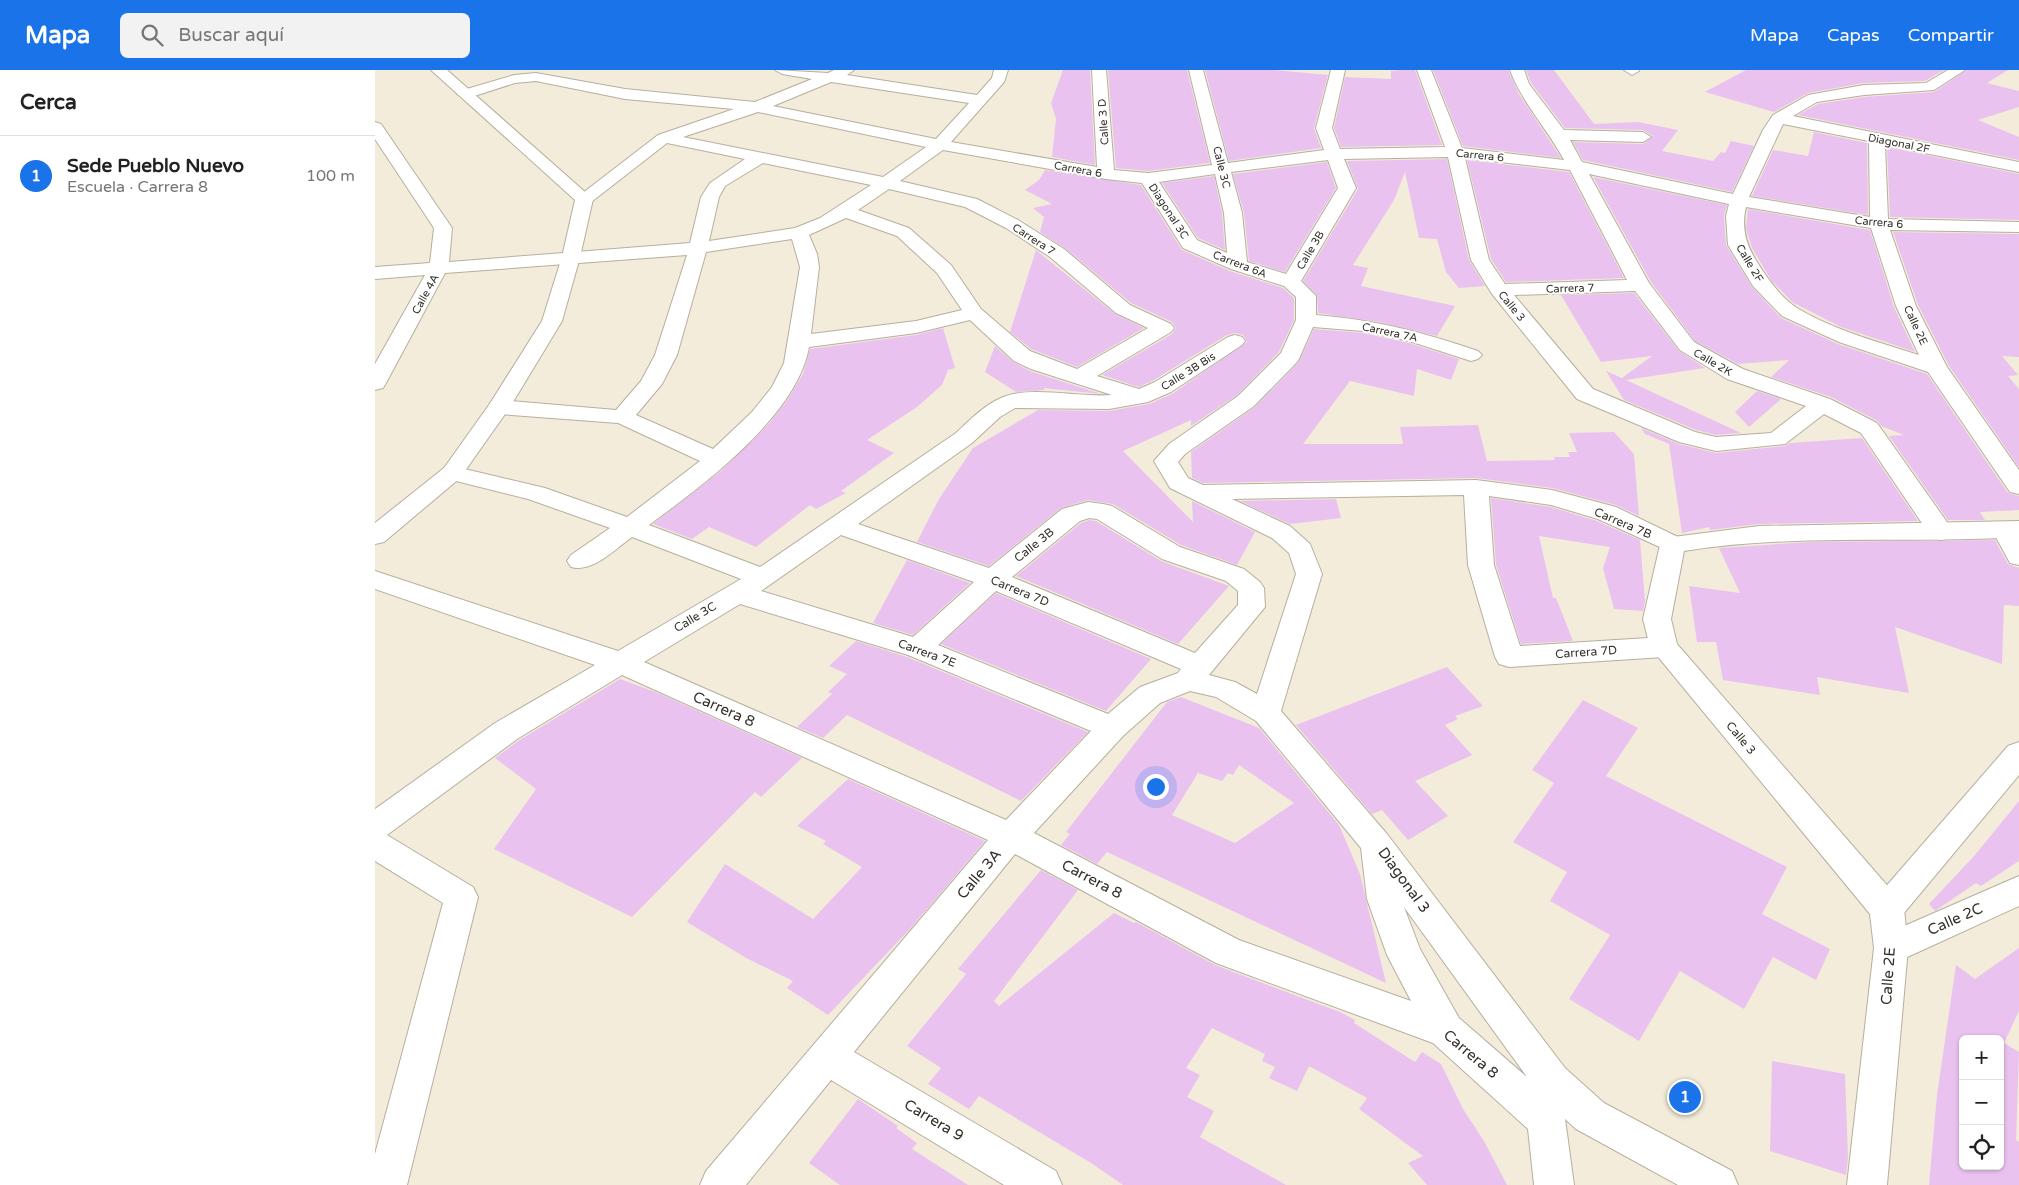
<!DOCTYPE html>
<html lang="es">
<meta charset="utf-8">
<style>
:root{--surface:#fff;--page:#f2f2f2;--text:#222;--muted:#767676;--line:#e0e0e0;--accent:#1a73e8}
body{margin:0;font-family:"Varela Round",sans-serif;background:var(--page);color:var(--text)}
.controls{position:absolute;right:15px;bottom:15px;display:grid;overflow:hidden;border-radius:8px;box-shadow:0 1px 4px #0004}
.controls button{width:45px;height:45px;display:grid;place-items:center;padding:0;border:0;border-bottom:1px solid var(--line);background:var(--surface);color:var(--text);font:25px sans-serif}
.you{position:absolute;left:780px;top:716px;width:18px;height:18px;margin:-12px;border:4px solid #fff;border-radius:50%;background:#1a73e8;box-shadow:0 0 0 8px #1a73e833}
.badge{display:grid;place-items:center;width:32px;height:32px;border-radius:50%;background:var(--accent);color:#fff;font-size:16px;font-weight:700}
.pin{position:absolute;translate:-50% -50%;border:2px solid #fff;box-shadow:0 1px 5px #0006}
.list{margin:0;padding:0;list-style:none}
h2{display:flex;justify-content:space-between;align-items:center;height:65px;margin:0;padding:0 20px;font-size:21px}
h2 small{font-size:16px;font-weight:400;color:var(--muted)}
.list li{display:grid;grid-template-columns:32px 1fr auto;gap:15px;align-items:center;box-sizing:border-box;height:80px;padding:0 20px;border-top:1px solid var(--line)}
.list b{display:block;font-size:19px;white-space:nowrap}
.list p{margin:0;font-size:16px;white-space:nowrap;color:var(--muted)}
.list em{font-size:16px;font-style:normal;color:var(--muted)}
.icon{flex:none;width:28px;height:28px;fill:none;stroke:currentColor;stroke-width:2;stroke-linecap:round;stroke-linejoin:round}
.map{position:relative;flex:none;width:1644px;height:1115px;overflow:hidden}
header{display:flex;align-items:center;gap:30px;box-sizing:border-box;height:70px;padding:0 25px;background:var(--accent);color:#fff}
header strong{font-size:24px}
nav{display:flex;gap:28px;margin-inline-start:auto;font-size:18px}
.search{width:350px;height:45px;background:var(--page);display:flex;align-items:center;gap:12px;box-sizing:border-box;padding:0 18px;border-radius:8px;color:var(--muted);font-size:19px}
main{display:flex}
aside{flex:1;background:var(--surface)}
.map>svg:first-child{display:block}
.building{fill:#eac2f0;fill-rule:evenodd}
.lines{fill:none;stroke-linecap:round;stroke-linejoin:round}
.minor-casing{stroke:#b6af9e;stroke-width:2}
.tertiary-casing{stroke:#b6af9e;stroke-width:2}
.minor{fill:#fff;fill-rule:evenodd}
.tertiary{fill:#fff;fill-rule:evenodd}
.labels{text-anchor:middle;stroke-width:4;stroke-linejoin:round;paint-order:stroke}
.far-street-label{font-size:11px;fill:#333029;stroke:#fff}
.street-label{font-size:12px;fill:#333029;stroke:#fff}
.near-street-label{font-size:15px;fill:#333029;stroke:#fff}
</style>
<header>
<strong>Mapa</strong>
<div class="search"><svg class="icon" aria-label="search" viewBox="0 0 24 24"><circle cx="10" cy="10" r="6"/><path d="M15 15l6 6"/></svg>Buscar aquí</div>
<nav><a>Mapa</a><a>Capas</a><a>Compartir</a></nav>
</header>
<main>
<aside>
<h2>Cerca<small></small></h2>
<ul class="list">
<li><span class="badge">1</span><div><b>Sede Pueblo Nuevo</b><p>Escuela · Carrera 8</p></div><em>100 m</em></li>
</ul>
</aside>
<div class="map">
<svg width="1644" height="1115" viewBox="0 0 1644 1115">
<rect width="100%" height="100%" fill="#f3ecda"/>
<g class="building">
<path d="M688,0h27l5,95 -43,-8 4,-38 -5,-16z"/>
<path d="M733,0h79l23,93 -62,8 -32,-3z"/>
<path d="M830,0h70l53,5 -14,53 7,20 -92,13z"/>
<path d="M1025,0h15l27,75 -101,2 -7,-19 11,-51 46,2v-8z"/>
<path d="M1058,0h75l11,24 42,64 -98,-12z"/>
<path d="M1151,0h28l40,54 44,-2 40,8 -16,21 51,10 8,-9 4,1 6,-12 23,5 -22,46 -149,-32 -10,-18 70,2 10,-8 -10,-6 -78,-2 -34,-45z"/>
<path d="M1371,0h198l-19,11 -61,2 -56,10 -34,19 -69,-20z"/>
<path d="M1592,0h41l-21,13 32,8v16l-41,13 41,17v23l-221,-45 20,-11 46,-7 70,-5z"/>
<path d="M1439,62l53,11 1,72 -116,-19 21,-46 35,6z"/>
<path d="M1512,77l132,27v46l-129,-3z"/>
<path d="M1072,89l22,101 16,26 -26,2 -13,-16 -9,-33 -18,-1 -14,-66 -11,28 -41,65 15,3 -7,18 94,20 -18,30 -58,-14 -61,-9 -1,-18 -14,-14 55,-92 -11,-28z"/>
<path d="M1092,90l102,12 55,106 -118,4 -15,-23z"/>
<path d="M952,92l9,26 -51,84 -36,-11 -5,-48 -11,-39z"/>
<path d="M670,100l96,15 41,65 48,21 53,17 11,10v22l-15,32 -42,43 -46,31v-6l-68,31 70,71 -1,-21 63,31 -18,33 -56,-20 -68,-41 -25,-4 -27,8 -72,58 -72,-24 22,-43 34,-51 65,-38 71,1 40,-7 23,-10 75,-52 -4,-7 -7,-2 -9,2 -73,45 -15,7 -37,-12 70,-41 4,-6 -4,-6 -41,-19 -66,-55 -25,-16 4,-15 -11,-9 19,-4 -27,-14 14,-10z"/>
<path d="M839,106l8,37 3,37 -27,-12 -36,-55z"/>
<path d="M1218,107l134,28 -3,11 2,29 26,42 29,31 57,26 89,30 81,119 11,3v14l-39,2 5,8h-37l-59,-84 15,-1 -23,-9 -3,-5 -47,-24 -60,-20 18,-17 -51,4 -43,-23 -44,-59z"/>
<path d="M1373,139l122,21 24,77 21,45 -74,-25 -49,-25 -21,-22 -19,-32 -6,-19z"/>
<path d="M1518,162l126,2v123l-17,-1 16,19 -10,1 11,13v78l-70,-101 -31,-61z"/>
<path d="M661,180l79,64 29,14 -67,39 -46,-18 -21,-17z"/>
<path d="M1259,223l45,58 26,17 -79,12 115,53 -25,2 -20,-5 -72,-30 -18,-29 16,7 30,-22 -51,6 -40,-67z"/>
<path d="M568,258l12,40 -7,2 -6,15 -25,22 -50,33 27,13 -53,38 5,2 -30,16 -6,-4 -54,42 -47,-20 -17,12 -39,-15 68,-53 48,-47 19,-25 15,-25 7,-25 106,-14z"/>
<path d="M939,259l49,4 46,10 50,16 -8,21 -34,-11 -3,27 -64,-15 -47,63h100l-3,-17 78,-2 9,36 68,-1 -1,-3h16l-2,-5h9l-8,-19 45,-1 20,22 5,62 -23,-11 -64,-17 -76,-10 -273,5 -11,-5 -1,-26 64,-45 44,-45z"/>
<path d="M620,276l18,16 17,9 71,23 -58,-6 2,2 -29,2 -31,-20z"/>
<path d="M1382,321l24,8 -32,28 -14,-15z"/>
<path d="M1266,358l38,16 37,9 69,-7 5,-3 72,-5 56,83 -159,3 -49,6 -1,-3 -27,6 -13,-89 -24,-10z"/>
<path d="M1116,428l60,9 46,14 43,19 5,61 -2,10 -29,-2 -11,-41 7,-21 -71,-11 14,62h3l17,43 -52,3 -25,-79z"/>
<path d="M961,429l5,19 -51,6 -50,-23z"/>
<path d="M714,450l7,1 65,40 68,25 -51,58 -162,-68 65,-53z"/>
<path d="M1620,470l13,24 11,4v38l-15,-1 -2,59 -107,-37 14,66 -92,-16 3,18 -97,-15 -7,-38h-19l-8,-56 51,7 -21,-45 91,-6z"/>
<path d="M532,490l63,23 -57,52 -40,-12z"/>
<path d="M621,523l155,66 -45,52 -165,-67z"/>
<path d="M481,571l51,16 181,75 -67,69 -174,-86 -24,23 -26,-11 35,-33 -4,-2 19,-18 -18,-8z"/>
<path d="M1072,597l36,39 -28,10 3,3 -13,6 27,30 -57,26 33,35 -40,24 -26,-30 -10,4 -76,-89z"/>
<path d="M245,609l38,14 144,65 -41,39 -6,-5 -123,125 -138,-68 42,-60 -41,-31 23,-17z"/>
<path d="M806,627l78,31 80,97 21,49 26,109 -279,-131 -10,12 -36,-19 9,-11 -4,-2 101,-130zM864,695l55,38 -59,40 -63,-28 26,-42 24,8 6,-8 5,2z"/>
<path d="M1208,630l55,28 -32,48 181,91 -25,47 68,35 -14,31 -43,-23 -29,52 -64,-38 -41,70 -70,-42 41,-64 -60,-34 17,-29 -54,-30 41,-59 -22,-13z"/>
<path d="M473,709l137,62 -75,88 -82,86 -41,-27 6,-7 -47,-23 -59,-36 38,-58 88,55 49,-52 -39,-23 3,-3 -29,-15z"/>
<path d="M1644,731v60l-38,25 -5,-3 -41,28 -6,-7 46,-49z"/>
<path d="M666,800l37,20 -84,111 5,5 115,-93 20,10 2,-1 79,43 125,47 15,8 -1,3 61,39 7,-10 19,12 22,45 21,32 23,44h-80l-19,-22 15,-7 -64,-47 8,-11 -58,-32 -12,25 -28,-13 6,-11 -13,-6 3,-7 -53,-26 -26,40 14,7 -13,22 27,14 -14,26 86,48h-163l-32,-22 -112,-67 -10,13 -41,-25 13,-16 -34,-22 59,-72 -8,-5z"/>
<path d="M1644,878v63l-15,32 15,9 -3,88 3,2v43h-90l8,-90 19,-130 19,14zM1588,969h37v127h-37z"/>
<path d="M1397,991l73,13 3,84 -2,17 -76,-24z"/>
<path d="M483,1029l40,27 -2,2 21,15 -5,6 56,36h-128l-31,-22z"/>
</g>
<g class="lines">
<g class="minor-casing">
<g id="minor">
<path d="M400,0l53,3 6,-3h20l-7,5 130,20 15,-17 2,-8h14l-4,12 -53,60 146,25 -5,-97h14l8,100 34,3 64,-8 -23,-95h14l25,93 96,-13 -8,-22 15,-58h14l-13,58 8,21 105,-2 -28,-77h14l31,78 102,12c-16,-30 -43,-59 -54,-90h14l5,14 35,46 79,2 8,5 -8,5 -73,-2 12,22 151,32 30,-64 10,-15 35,-20 56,-10 62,-2 22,-13h17l-31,20 -70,5 -47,7 -24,14 226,46v10l-134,-27 3,74 131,3v10l-129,-2 26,76 31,61 72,103v24l-9,-2 -82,-120 -89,-30 -57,-26 -29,-30 -25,-41 -2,-29 3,-12 -140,-30 60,109 45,59 49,27 87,30 47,24 77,109 -4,6 -9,2 -9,-2 -71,-105 -37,-19 -39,30 -69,7 -37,-9 -102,-43 -85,-105 -21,-34 -23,-103 -104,2 12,29 -55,93 15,15v19c60,5 106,17 162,36l4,4 -4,4 -7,2 -62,-20 -46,-10 -50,-4 -15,34 -44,45 -69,48 -7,8 10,16 15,7 273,-5 76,10 64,17 66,32 4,6 -4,6 -9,2 -75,-34 -47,-14 -62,-9 5,69 26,81 144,-9 10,3 4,7 -4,7 -10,3 -155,10 -10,-3 -4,-7 -27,-92 -4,-70 -232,4 58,27 20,18 12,30 -41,137 106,123 178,234 39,35 128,68 6,14h-60l-102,-56 -11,-10 9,66h-40l-6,-56 -95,-86 -217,-80 -201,-109 -161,198 202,119 6,14h-58l-173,-105 -85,105h-46l6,-14 282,-331 -366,-165 -105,64 -130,96 86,52 5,10 -71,288h-32v-31l68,-251 -68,-42v-52l120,-86 100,-58 -220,-76v-18l243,80 123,-72 -109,-42c-17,12 -39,36 -61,30l-4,-6 4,-6 39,-27 -82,-29 -84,-21 -4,-5 4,-5 8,-2 93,22 82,29 73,-56 -82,-38 -119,-9 -8,-2 -3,-5 3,-5 8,-2 117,10 25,-29 14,-26 32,-100 -242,18 -59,110 -3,5 -8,2v-26l50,-89 -50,4v-12l55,-4 4,-35 -59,-89v-17l6,2 71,104 -3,34 241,-19 11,-46 9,-14 35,-24 -78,-16 -77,60h-12l-3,-4 83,-64 76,-26 -109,-10 -89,-18 -21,2 -50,16 -8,-5 3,-3 54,-16 22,-2 89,16 130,13 57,-23 -30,-5zM456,12l138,21 -33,36 -163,-33zM383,42l168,35 -43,30 -200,-40zM1408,54l86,17 1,76 -121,-20zM568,80l163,29 36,4 41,65 48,21 53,17 12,11v23l-15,33 -43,43 -69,48 -15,17 16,27 102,50 17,15 7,21 -39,120 -22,-12 -26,-7 56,-68 -1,-19 -4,-6 -16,-13 -64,-22 -68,-41 -9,-2 -15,-2 -26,7 -73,59 -131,-44 114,-81 28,-26 15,-9 94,1 39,-7 23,-10 71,-47 3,-4 -3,-4 -7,-2 -7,2 -73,45 -16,7 -42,-13 74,-44 3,-4 -3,-4 -41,-19 -66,-56 -46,-29 -41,-21 -77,-18zM1090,88l105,12 57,110 -122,4 -16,-24zM953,90l10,28 -52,86 -39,-12 -5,-49 -11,-41zM388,93l108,22 -51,33 -25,10 -86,13 10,-44 6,-11zM840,104l9,39 3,40 -30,-13 -38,-58zM514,119l76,18 41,21 44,29 66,56 32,15 -71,41 -47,-18 -49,-42 -30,-44 -42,-37 -51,-18zM1371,137l125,21 25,78 23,49c-38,-12 -88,-26 -122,-47 -16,-10 -30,-30 -40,-46 -11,-17 -16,-34 -11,-55zM471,148l51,18 40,37 25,37 -46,11 -105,13 8,-67 -2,-13 -8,-19zM417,169l8,28 -16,96 -12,24 -20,25 -39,37 -77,-34 26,-31 15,-29 29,-103zM1260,221l45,59 47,29 79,27 -35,27 -55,4 -21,-5 -102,-43 -79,-94zM595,250l44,41 17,8 81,26c-32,3 -83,-10 -111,3 -18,8 -31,22 -45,35l-196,134 -111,-42c54,-40 148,-109 160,-178l107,-14zM714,448l8,1 65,40 64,22 12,10v14l-43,48 -183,-76 68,-56zM466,465l133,47 -61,55 -152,-46zM621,521l185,78 -3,4 -38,14 -32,27 -170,-69zM365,534l168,51 183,76 -85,89 -362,-158zM815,621l26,6 40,24 105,127 6,51 20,56 24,46 -172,-61 -205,-107 89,-97 37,-33zM1029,837l123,170 -68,-59 -39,-69z"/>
<path d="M1249,0h15v1l-7,4z"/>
<path d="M1630,452l9,2 5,9v32l-9,-2 -18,-33 4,-6z"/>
<path d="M1644,672v33l-120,144 -12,5 -12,-5 -5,-10 5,-10 133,-153z"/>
<path d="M1644,806v30l-116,53 -12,4 -12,-4 -5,-11 5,-11z"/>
</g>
</g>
<g class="tertiary-casing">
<g id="tertiary">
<path d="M56,0h16l146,129 -13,58 -18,64 -52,86 -50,71 -76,64 -9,2v-21l69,-55 45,-63 53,-84 20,-64 13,-57z"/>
<path d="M1644,451v16c-111,7 -224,-4 -335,14l-13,68 6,25 222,255 5,10 4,39 -21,237h-40l27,-237 -4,-34 -220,-267 -7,-28 17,-74 4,-6 9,-2 86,-11z"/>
</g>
</g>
<use href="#minor" class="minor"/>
<use href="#tertiary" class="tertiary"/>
</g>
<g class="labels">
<g class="far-street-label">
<text transform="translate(728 52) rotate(-94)" y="4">Calle 3 D</text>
<text transform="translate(1524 73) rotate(11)" y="4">Diagonal 2F</text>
<text transform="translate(1105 85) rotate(6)" y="4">Carrera 6</text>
<text transform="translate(847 97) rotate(76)" y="4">Calle 3C</text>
<text transform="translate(703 99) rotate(10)" y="4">Carrera 6</text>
<text transform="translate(794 141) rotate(57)" y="4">Diagonal 3C</text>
<text transform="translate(1504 152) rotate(5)" y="4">Carrera 6</text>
<text transform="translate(659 169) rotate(33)" y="4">Carrera 7</text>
<text transform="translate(935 180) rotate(-59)" y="4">Calle 3B</text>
<text transform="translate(1375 193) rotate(59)" y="4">Calle 2F</text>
<text transform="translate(865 194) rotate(21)" y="4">Carrera 6A</text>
<text transform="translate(1195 218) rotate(-2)" y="4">Carrera 7</text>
<text transform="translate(50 224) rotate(-61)" y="4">Calle 4A</text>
<text transform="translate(1137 236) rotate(51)" y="4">Calle 3</text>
<text transform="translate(1541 255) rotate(65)" y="4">Calle 2E</text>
<text transform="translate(1015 262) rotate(12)" y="4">Carrera 7A</text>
<text transform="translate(1338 292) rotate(30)" y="4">Calle 2K</text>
<text transform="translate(813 301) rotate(-32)" y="4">Calle 3B Bis</text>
</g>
<g class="street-label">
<text transform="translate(1248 453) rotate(23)" y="4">Carrera 7B</text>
<text transform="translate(659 475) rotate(-39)" y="4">Calle 3B</text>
<text transform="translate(645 521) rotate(22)" y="4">Carrera 7D</text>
<text transform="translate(320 547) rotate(-31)" y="4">Calle 3C</text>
<text transform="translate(1211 582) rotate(-4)" y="4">Carrera 7D</text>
<text transform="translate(552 583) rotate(20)" y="4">Carrera 7E</text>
<text transform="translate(1366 668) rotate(50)" y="4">Calle 3</text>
</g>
<g class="near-street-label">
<text transform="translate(349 639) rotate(24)" y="5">Carrera 8</text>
<text transform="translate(604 804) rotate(-50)" y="5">Calle 3A</text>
<text transform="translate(717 809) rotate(28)" y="5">Carrera 8</text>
<text transform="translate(1029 810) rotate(54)" y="5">Diagonal 3</text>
<text transform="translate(1580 849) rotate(-24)" y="5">Calle 2C</text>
<text transform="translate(1513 906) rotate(-86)" y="5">Calle 2E</text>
<text transform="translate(1096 984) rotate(40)" y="5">Carrera 8</text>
<text transform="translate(559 1050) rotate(31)" y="5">Carrera 9</text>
</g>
</g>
</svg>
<div class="controls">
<button>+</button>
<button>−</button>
<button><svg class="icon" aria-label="locate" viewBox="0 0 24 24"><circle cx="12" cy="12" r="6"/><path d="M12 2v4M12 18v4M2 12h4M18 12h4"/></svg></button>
</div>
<div class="you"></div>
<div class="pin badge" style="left:1310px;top:1027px">1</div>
</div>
</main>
